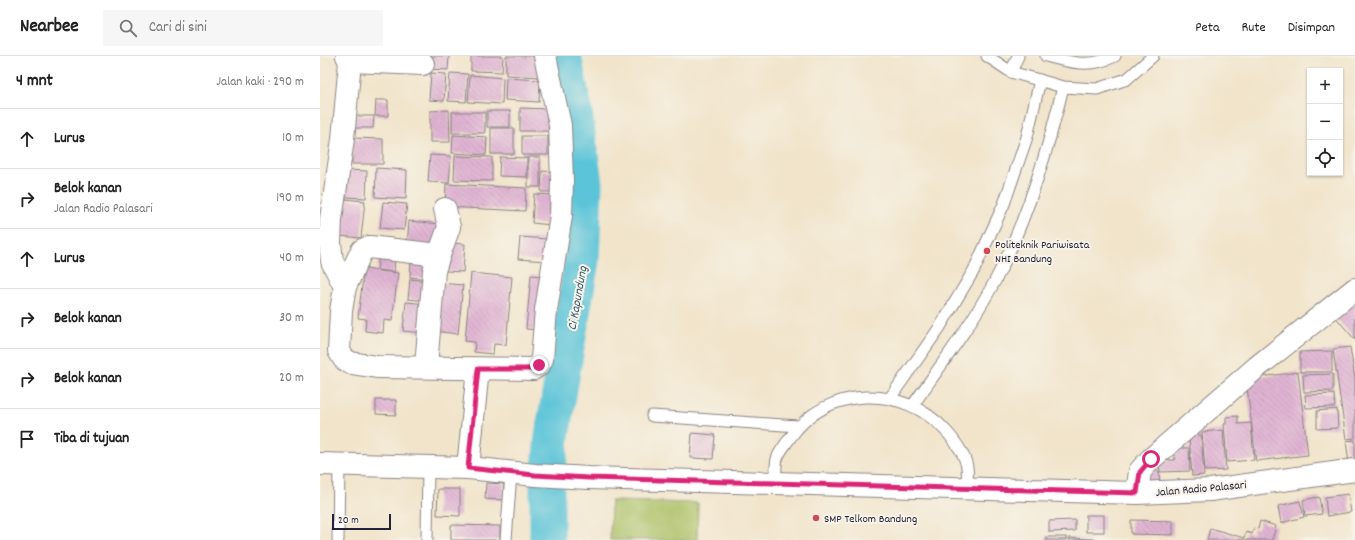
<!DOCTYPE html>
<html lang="id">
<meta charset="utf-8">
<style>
:root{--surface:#fff;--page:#f6f6f6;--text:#222;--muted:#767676;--line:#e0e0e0}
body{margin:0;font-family:Dekko,sans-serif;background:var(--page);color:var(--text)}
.controls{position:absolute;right:12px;top:12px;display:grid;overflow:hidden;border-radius:0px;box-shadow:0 1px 3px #0004}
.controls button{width:36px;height:36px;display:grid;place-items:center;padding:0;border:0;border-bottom:1px solid var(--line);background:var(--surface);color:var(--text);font:20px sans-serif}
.scale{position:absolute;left:12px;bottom:10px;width:59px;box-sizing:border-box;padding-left:4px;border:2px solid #22223b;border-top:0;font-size:11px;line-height:14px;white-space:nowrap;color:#22223b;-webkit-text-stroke:3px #f7f3e8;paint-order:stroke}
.stop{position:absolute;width:12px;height:12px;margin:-9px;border:3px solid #db2777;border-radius:50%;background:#fff}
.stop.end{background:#db2777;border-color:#fff;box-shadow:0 1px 4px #0008}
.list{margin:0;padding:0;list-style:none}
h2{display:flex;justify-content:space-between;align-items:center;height:52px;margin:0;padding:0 16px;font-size:17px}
h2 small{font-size:13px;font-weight:400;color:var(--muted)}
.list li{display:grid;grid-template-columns:26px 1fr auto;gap:12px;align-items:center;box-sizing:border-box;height:60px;padding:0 16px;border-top:1px solid var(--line)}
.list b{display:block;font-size:15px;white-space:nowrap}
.list p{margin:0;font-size:13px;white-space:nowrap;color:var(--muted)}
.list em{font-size:13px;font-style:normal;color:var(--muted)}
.icon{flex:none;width:22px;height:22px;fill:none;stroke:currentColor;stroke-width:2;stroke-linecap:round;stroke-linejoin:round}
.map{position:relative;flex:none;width:1035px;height:484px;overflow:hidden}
header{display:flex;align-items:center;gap:24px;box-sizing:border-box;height:56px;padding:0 20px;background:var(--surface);border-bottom:1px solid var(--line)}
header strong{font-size:19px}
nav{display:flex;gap:22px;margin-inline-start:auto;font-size:14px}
.search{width:280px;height:36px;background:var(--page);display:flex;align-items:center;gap:10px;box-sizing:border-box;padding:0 14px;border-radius:0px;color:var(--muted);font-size:15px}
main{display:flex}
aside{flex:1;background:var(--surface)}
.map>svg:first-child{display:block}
.garden{fill:#aabf64;stroke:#667050}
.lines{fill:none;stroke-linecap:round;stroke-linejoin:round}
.river{stroke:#5cc4d8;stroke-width:35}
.building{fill:url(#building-back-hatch)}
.service-casing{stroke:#8a8382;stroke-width:13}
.minor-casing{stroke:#8a8382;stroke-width:24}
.service{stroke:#fff;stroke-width:11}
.minor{stroke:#fff;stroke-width:22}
.route{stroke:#db2777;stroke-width:5}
.poi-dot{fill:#d1495b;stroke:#f7f3e8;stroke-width:1.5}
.labels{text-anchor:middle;stroke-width:4;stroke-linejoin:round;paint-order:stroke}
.poi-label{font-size:12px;fill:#22223b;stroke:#f7f3e8;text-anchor:start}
.street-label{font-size:12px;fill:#22223b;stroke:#f7f3e8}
.water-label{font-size:13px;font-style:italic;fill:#365b72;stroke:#f7f3e8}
</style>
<header>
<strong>Nearbee</strong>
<div class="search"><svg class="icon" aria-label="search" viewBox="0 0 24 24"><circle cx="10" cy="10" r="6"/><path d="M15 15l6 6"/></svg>Cari di sini</div>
<nav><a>Peta</a><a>Rute</a><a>Disimpan</a></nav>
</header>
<main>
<aside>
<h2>4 mnt<small>Jalan kaki · 290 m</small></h2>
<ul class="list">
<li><svg class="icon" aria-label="ahead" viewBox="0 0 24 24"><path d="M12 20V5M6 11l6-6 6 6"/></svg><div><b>Lurus</b></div><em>10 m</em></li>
<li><svg class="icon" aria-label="right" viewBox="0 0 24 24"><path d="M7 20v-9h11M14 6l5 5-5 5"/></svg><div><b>Belok kanan</b><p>Jalan Radio Palasari</p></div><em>190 m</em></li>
<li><svg class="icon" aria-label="ahead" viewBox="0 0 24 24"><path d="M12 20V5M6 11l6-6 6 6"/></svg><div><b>Lurus</b></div><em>40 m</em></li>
<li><svg class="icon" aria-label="right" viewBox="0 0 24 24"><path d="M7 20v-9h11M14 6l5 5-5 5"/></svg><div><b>Belok kanan</b></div><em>30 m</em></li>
<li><svg class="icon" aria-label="right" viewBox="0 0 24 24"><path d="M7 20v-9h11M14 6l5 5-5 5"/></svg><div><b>Belok kanan</b></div><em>20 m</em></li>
<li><svg class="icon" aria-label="arrive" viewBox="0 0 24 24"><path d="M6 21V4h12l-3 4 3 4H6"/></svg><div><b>Tiba di tujuan</b></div></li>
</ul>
</aside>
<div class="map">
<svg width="1035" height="484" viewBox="0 0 1035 484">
<defs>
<pattern id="building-back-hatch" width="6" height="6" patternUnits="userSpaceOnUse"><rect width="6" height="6" fill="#e0b4d3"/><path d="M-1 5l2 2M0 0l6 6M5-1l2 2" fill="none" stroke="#c09ab6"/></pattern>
</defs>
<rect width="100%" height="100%" fill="#f7f3e8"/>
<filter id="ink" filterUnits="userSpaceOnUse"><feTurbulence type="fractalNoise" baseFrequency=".025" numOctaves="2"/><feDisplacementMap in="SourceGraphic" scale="8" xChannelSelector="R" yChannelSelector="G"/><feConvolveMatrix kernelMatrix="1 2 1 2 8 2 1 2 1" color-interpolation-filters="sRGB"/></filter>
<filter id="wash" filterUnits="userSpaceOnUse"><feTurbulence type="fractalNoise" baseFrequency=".012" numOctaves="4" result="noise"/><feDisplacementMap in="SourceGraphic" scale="16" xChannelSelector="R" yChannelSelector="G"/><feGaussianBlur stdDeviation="0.9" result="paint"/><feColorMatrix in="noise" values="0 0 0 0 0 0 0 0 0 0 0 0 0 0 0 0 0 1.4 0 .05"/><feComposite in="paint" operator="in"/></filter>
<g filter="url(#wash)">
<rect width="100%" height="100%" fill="#f1e4ca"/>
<path class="garden" d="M291,445l87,2 -1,37h-87z"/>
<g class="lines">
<path class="river" d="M227,484v-52l5,-52 30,-176 3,-76 -10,-73 -11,-55"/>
</g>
<g id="blocks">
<g class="building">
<path d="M109,0h20l-1,14 -19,-1z"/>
<path d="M151,0h32l-1,16 -31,-1z"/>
<path d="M186,0h34v21l-34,-2z"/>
<path d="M111,17l15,1 -2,27 -15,-1z"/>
<path d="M130,17l18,1 -2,28 -18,-1z"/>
<path d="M150,19l33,3 -1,26 -34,-2z"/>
<path d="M186,22l34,2 -1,22 -34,-2z"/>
<path d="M56,44h12v16h-13z"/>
<path d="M200,52l29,1v22h-29z"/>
<path d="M129,54l1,32h-20v-31z"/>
<rect x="167" y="55" width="23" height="16"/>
<rect x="132" y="56" width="33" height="21"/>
<path d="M33,60h21l-1,12h-20z"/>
<rect x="171" y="72" width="23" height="26"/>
<path d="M133,79l34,2 -1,18 -34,-2z"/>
<rect x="202" y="80" width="26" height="19"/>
<path d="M32,82l31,1v25h-31z"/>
<path d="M110,99l21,1 -2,27 -21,-1z"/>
<path d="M135,100l37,1v24l-38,-1z"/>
<path d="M180,101l27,1v19l-28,-1z"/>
<rect x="208" y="101" width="12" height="30"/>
<path d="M56,112l31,2 -1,29 -31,-2z"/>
<path d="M26,114l21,1 -1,27 -21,-1z"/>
<path d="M222,115l14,1 -1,20h-14z"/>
<path d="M126,128l80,4 -1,23 -80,-4z"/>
<path d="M214,138l19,1 -2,30 -19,-2z"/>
<path d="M24,143l21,2 -4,37 -21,-2z"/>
<path d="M63,146l24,2 -3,26 -24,-2z"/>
<path d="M89,165l32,3 -2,25 -32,-3z"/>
<path d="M200,181l27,2 -1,22 -28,-2z"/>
<path d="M128,187l17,1 -2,28 -17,-1z"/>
<path d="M59,199l16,2 -1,15 -17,-2z"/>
<path d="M91,205l19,2 -2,16 -18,-2z"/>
<path d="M44,213l34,4 -6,48 -8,-1 -1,13 -18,-2 1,-12 -8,-1z"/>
<path d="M151,217l41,4 -6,68 -12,-1 -1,10 -19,-2 1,-10 -10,-1z"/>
<path d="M211,219l13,1 -5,54 -13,-1z"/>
<path d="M90,223l19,2 -3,20 -18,-2z"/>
<path d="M119,227l24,2 -5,49 -24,-3z"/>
<path d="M1031,245l4,5v34l-21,-25z"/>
<path d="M86,246l21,2 -3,29 -21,-2z"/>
<path d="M1030,291l5,32v59l-9,1 -13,-90z"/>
<path d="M1012,295v21h-32v-20z"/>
<path d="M978,316l10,83 -52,6 -10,-82z"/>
<path d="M1013,318v17l-29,1 -1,-17z"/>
<path d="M1014,338l1,13 -29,1 -1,-13z"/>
<path d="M56,344h20v15l-20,-1z"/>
<path d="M1017,353l1,19 -21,1v-18z"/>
<path d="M918,360v8l13,-1 3,37 -27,2 -3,-38h2v-7z"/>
<path d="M903,374l3,40 -21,1 -3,-39z"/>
<path d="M372,377l23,2 -2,24 -23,-1z"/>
<path d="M881,379l3,40 -12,1 -3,-40z"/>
<path d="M1035,384v22l-6,1 -3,-22z"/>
<path d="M854,392h15l1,23 -30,1 -1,-12h16z"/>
<path d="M823,415h16l1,16 -16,1z"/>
<path d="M166,427l18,1 -1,16 -18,-1z"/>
<path d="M118,433h22v27l-23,-1z"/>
<path d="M1028,438l3,18 -24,4 -2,-19z"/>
<path d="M999,441l3,17 -17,2 -2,-16z"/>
<path d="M980,445l4,16 -23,6 -3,-17z"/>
<rect x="766" y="459" width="18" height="17"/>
<path d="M755,464v11l-26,1v-11z"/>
<path d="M811,464l42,1v14l-42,-1z"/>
<path d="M940,465l16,5 -4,14h-65l3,-12 34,10 2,-6 6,2 2,-6 4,1z"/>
<path d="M131,469l49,1v14h-49z"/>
<rect x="726" y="481" width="20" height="3"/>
<path d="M749,482l27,1v1h-27z"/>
</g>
</g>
</g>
<g filter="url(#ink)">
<use href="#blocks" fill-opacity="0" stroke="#8a8382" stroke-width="1"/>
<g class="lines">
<g class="service-casing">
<g id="service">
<path d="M667,0l24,16 52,15 34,2 30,-10 26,-23"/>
<path d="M726,0c25,7 45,12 69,0"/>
<path d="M691,16l7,-16"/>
<path d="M570,342l50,-71 34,-57 30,-66 23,-67 13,-57"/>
<path d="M593,349c28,-40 58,-80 82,-124 32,-61 52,-127 68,-194"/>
<path d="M332,360l146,10"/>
<path d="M456,427c0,-7 -1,-17 1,-24 2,-7 9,-15 13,-21 36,-53 114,-54 156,-7 8,9 19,23 21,36 1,7 0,15 0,21"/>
<path d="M18,484l1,-74"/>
<path d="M107,484l1,-73"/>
<path d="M186,484l5,-67"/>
</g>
</g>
<g class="minor-casing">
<g id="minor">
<path d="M30,5l73,3"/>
<path d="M125,153l4,18 -10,28 -70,-8 -7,3 -17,37 -4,24 -2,40 5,8 7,4 26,4 156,2 6,-4 3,-6 4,-49 15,-94 1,-35 -2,-56 -15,-69"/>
<path d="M25,231l-13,-26 -2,-18 1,-24 12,-80 7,-78 -3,-5"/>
<path d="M106,310l8,-95 5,-16"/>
<path d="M0,408l148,4 67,7 54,3 548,15 73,-3 145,-20"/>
<path d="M148,412l10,-99"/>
<path d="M817,437l3,-22 11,-12 106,-92 98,-78"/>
</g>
</g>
<use href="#service" class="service"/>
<use href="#minor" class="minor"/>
</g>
</g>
<g class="lines" filter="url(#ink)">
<path class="route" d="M219,309l-6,4h-55l-10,99 67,7 54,3 548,15 3,-21 11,-13"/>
</g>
<g class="poi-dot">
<circle cx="667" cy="195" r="4"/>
<circle cx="496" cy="462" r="4"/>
</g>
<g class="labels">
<g class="poi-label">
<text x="675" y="192">Politeknik Pariwisata<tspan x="675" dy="14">NHI Bandung</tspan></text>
<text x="504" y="466">SMP Telkom Bandung</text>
</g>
<g class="street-label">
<text transform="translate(881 432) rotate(-5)" y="4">Jalan Radio Palasari</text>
</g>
<g class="water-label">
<text transform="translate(256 242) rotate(-80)" y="5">Ci Kapundung</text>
</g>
</g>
</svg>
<div class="controls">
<button>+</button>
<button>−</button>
<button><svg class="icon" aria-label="locate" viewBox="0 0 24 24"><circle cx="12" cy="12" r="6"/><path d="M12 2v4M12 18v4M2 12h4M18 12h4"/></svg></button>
</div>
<div class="scale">20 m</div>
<div class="stop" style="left:831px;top:403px"></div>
<div class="stop end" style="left:219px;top:309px"></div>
</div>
</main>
